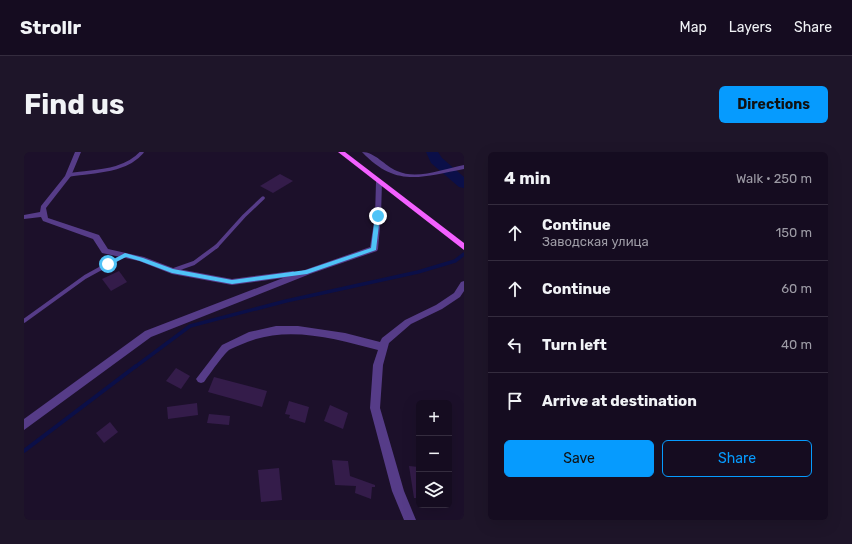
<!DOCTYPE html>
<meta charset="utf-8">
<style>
:root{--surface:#150c20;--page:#1e1529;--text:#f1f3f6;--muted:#9d9ba5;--line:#342c3e;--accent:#069bfe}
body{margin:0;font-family:Rubik,sans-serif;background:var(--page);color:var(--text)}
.controls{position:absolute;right:12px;bottom:12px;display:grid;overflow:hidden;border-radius:6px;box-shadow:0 4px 16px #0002}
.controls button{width:36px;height:36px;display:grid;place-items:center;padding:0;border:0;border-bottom:1px solid var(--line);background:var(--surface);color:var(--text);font:20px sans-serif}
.stop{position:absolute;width:12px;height:12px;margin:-9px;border:3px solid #4fc3f7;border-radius:50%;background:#fff}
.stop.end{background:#4fc3f7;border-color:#fff;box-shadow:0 1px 4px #0008}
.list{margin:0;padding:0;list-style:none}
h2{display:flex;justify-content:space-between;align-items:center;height:52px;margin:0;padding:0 16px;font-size:17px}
h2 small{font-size:13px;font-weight:400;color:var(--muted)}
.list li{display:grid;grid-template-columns:26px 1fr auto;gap:12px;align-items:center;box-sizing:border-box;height:56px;padding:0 16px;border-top:1px solid var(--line)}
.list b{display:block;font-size:15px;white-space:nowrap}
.list p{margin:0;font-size:13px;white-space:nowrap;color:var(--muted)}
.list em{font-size:13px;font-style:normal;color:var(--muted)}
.actions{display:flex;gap:8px;padding:12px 16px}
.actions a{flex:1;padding:9px 0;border:1px solid var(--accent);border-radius:6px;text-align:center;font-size:14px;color:var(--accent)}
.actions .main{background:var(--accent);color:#111}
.icon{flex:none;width:22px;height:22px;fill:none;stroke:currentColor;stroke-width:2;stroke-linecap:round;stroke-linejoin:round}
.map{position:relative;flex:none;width:440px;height:368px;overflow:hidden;border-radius:6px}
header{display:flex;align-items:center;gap:24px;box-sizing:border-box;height:56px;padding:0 20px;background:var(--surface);border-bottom:1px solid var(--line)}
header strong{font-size:19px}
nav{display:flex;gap:22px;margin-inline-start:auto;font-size:14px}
.intro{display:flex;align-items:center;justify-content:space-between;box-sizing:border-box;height:96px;padding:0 24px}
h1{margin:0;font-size:28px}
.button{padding:10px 18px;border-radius:6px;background:var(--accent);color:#111;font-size:14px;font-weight:700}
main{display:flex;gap:24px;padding:0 24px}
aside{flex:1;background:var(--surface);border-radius:6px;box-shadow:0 4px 16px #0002}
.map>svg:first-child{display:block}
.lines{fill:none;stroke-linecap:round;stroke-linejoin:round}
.stream-far1{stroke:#0b0f48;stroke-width:3.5}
.stream{stroke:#0b0f48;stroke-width:4}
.river{fill:#0b0f48;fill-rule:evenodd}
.building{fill:#341c4a}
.service-far1{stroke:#563c88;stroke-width:3.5}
.service{stroke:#563c88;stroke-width:4}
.minor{fill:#563c88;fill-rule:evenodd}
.primary{fill:#f360ff;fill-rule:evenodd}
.route{fill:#4fc3f7}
</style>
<header>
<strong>Strollr</strong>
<nav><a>Map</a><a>Layers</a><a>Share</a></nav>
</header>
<div class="intro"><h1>Find us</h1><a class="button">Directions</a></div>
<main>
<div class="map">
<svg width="440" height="368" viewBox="0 0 440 368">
<rect width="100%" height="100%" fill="#1c102a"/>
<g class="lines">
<path class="stream-far1" d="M111,215l55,-41 96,-25 132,-29 37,-11 9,-7"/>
<path class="stream" d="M0,299l112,-85"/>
<path class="river" d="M402,0h12l4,6 22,19v11l-5,-1 -28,-24z"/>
</g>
<g class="building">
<path d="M256,22l13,7 -20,12 -13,-7z"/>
<path d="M95,119l8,11 -16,9 -9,-12z"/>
<path d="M152,216l14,8 -9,13 -15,-8z"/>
<path d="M190,225l53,14 -5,16 -54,-15z"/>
<path d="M265,249l20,6 -4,16 -16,-5 1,-3 -5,-1z"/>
<path d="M173,251l1,12 -30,4 -1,-12z"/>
<path d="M306,253l18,8 -5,16 -19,-8z"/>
<path d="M185,262l21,2 -1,9 -22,-2z"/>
<path d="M86,270l8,10 -14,11 -8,-10z"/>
<path d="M308,308l16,1 2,15 25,9v2h-3l-1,12 -16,-6 1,-7 -21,-1z"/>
<path d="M385,314l10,1v31h-5z"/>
<path d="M255,316l3,32 -21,2 -3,-32z"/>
</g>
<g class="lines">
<g class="service-far1">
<path d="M45,23c25,-4 56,-3 73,-23"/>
<path d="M192,95l28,-31 19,-18"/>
</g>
<g class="service">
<path d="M150,118l20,-7 23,-17"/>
<path d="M0,169l61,-44 40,-22"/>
</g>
<g class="minor">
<path d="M51,0h6l-10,24 -25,32 2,10 51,17 9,14 36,8 29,11 59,11 61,-8 3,2 74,-26 5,-31 1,-34 3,-2 3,2 -1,34 -3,33 -1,2 -67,23 -159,63 -127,93v-11l121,-88 138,-53 -51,7 -60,-11 -33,-13 -37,-8 -9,-14 -50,-18 -2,-4 -17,2v-4l16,-3 1,-6 24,-30z"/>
<path d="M338,0c13,0 23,14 35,19 20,9 46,-2 67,-6v4c-43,8 -68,19 -102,-17z"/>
<path d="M440,129v10l-4,6 -18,12 -31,15 -22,19 -6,22 -3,43 24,83 12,29h-12l-12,-29 -22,-83 3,-43 5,-15c-45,-12 -94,-26 -138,-5 -4,2 -8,3 -11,5 -7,6 -19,24 -25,32l-3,1 -3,-1 -2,-3 26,-34 27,-13 27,-6h22l47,7 35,9 2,-4 23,-18 31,-15 18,-12 7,-11z"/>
</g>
<path class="primary" d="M314,0h7l119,91v7z"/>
</g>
<path class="route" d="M354,62l2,2 -4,34 -69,24 -75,10 -60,-11 -32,-12 -14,-4 -16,8 -5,-1 20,-11 18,5 30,11 59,11 74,-10 65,-22 4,-32z"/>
</svg>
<div class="controls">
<button>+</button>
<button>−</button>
<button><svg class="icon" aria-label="layers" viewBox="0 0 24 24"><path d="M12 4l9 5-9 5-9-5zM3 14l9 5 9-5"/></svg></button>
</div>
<div class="stop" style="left:84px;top:112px"></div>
<div class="stop end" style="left:354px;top:64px"></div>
</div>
<aside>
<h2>4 min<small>Walk · 250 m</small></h2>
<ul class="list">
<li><svg class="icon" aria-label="ahead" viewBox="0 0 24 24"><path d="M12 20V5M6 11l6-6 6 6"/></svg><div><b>Continue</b><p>Заводская улица</p></div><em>150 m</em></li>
<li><svg class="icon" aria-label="ahead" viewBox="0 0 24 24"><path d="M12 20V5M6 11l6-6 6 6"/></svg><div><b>Continue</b></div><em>60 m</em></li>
<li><svg class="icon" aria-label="left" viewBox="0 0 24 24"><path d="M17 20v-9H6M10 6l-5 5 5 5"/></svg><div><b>Turn left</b></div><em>40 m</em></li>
<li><svg class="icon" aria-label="arrive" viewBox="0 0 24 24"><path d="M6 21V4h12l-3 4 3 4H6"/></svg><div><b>Arrive at destination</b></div></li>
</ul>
<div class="actions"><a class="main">Save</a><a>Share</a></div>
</aside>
</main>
